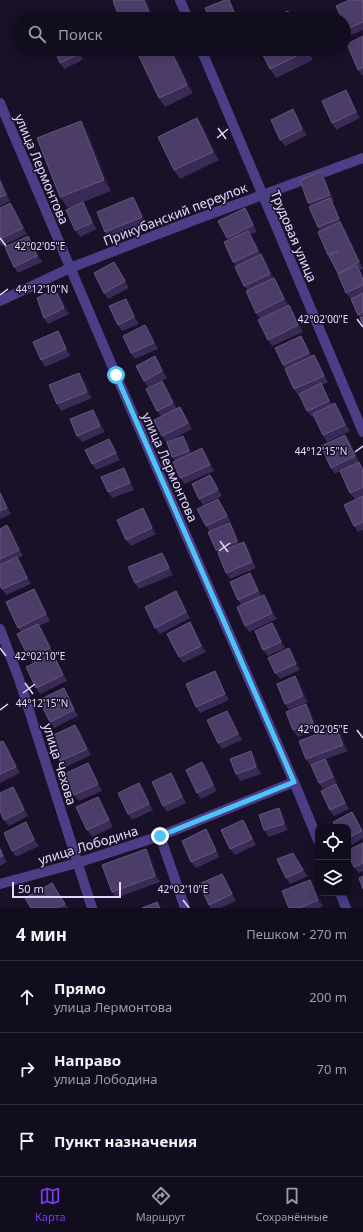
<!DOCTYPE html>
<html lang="ru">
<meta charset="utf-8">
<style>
:root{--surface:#120d1e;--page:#1b1627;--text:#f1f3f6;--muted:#9c9ca4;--line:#312d3c;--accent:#7c3aed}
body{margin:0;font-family:"Noto Sans",sans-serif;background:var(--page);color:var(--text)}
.controls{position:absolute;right:12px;bottom:12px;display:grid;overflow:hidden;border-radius:8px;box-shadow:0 2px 10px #0003}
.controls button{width:36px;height:36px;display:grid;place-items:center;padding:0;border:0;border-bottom:1px solid var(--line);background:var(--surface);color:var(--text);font:20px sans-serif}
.scale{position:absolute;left:12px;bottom:10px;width:109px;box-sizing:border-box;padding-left:4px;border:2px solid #e3d9fe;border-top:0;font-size:11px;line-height:14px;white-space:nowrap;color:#e3d9fe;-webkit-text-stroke:3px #181128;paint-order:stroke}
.stop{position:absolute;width:12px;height:12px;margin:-9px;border:3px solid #4fc3f7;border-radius:50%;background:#fff}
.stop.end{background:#4fc3f7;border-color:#fff;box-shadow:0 1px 4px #0008}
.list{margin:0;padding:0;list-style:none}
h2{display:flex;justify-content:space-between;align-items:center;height:52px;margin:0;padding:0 16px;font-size:17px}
h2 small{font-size:13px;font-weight:400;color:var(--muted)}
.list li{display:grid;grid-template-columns:26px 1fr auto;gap:12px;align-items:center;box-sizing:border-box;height:72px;padding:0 16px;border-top:1px solid var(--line)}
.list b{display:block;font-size:15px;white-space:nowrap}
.list p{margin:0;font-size:13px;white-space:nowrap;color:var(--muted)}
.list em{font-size:13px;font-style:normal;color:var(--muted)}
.icon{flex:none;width:22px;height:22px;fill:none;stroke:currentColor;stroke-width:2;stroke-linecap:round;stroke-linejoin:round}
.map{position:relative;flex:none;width:363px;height:908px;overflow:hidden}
.search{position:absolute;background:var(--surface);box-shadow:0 2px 10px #0003;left:12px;right:12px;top:12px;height:44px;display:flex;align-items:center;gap:10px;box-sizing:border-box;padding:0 14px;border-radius:22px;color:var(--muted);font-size:15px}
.sheet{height:268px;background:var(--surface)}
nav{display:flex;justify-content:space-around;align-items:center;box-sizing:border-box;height:56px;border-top:1px solid var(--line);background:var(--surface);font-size:11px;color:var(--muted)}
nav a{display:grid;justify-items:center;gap:2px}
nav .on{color:var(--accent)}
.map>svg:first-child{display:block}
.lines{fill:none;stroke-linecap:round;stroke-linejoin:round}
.minor{stroke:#4b3d86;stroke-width:10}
.tertiary{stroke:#4b3d86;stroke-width:10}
.wall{fill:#3a2a56}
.shaded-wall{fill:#25183c}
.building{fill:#4c3d68;stroke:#64557f}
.route{stroke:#4fc3f7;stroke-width:5}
.ticks{fill:none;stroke:#e3d9fe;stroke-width:1.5}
.labels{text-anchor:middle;stroke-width:3;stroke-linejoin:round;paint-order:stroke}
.street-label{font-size:13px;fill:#e3d9fe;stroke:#181128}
.ticks-label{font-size:10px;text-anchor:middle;fill:#e3d9fe;stroke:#181128;stroke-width:3;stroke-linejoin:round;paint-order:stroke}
</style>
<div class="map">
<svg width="363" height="908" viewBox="0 0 363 908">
<rect width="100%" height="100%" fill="#181128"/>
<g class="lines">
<g class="minor">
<path d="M180,0l8,19"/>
<path d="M201,49l162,383"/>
<path d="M0,301l70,-33 127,-49 166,-61"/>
<path d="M0,629l19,50 73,229"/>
<path d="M160,836l25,72"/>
<path d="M0,884l77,-21 83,-27 134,-54"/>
</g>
<g class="tertiary">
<path d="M0,103l116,272 178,407 24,58"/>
<path d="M340,893l6,15"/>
</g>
</g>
<g class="wall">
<path d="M363,0v30l-12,5 -4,-6z"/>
<path d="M363,36v40l-5,-6z"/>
<path d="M78,49l5,11 -19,9 -4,-6z"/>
<path d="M139,49h33l21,44 -28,14 -6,-9z"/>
<path d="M308,49l5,11 -37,18 -6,-9z"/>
<path d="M350,96l10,22 -24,12 -4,-7z"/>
<path d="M297,115l10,20 -22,11 -5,-6z"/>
<path d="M197,118l6,9 16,33 -39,19 -6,-9z"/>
<path d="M88,132l23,59 -28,11 4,6 10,21 -17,8 -5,-7 3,-26 -10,4 -8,-11z"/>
<path d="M321,172l4,6 9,23 -2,1 2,2 8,21 3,3 18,40v1l-3,1 3,6v49l-3,-7 -2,-3 -7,-16 -5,-6 -8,-19 -7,-14 -3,-5 -8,-24 -2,-4 -7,-21 -3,-3z"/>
<path d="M0,177l10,24 -10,5z"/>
<path d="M133,197l4,6 9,20 -36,16 -5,-7z"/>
<path d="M0,208l15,1 12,25 -25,12 -2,-2z"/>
<path d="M245,208l4,6 8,18 -6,2 10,21 5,6 8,17 4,6 10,21 -28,14 -4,-6 -8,-23 -4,-4 -8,-20 -3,-4 -5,-22 -1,-2z"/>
<path d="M28,236l4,6 10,20 -24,11 -4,-6z"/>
<path d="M119,268l10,20 -21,11 -4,-6z"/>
<path d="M55,289l5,6 9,19 -21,10 -4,-6z"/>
<path d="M130,305l9,19 -17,7 -4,-6z"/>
<path d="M293,311l10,21 -31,14 -4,-6z"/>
<path d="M145,325l5,6 8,18 -23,10 -4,-6z"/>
<path d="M58,331l4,6 8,19 -25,11 -4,-7z"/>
<path d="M305,342l7,14 6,5 10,21 -6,3 3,5 7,15 7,4 11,22 -23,11 -4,-7 -9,-19 -2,1 -5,-6 -7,-16 -1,1 -5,-7 -9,-21 -2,-3z"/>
<path d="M159,362l8,16 -19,9 -4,-6z"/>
<path d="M84,379l8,19 -31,13 -4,-7z"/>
<path d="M162,381l4,6 11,21 3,-1 4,6 8,16 -25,13h21l4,11 15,2 7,16 -29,13 -5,-6 -5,-17 -3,-4 -6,-15 -4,-6 -1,-20 -4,-5z"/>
<path d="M98,416l7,16 -23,10 -5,-6z"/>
<path d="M109,439l4,6 7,15 -24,10 -4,-6z"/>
<path d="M350,441l9,22 4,5v28l-8,3 -5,-6 -10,-22 -5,3 -4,-6z"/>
<path d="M128,474l6,16 -22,8 -4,-6z"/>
<path d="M210,475l5,6 7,15 -19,9 -4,-6z"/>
<path d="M0,491l11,23 -11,5z"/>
<path d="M363,496v34l-5,2 -4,-6z"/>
<path d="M222,505l9,17 -7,4 6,-3 4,7 6,14 8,4 8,20 -26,11 -4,-6 -8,-20 -2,-3 -6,-18 -4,-6z"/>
<path d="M147,514l9,20 -25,12 -5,-6z"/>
<path d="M7,525l5,6 11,25 -5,2 3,5 10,21 -25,11 -4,-6 -2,-4v-56z"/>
<path d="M166,559l7,16 -34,14 -4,-6z"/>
<path d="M250,573l4,6 8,17 2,-1 4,6 9,18 -28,13 -4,-6 -4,-21 -3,-5z"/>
<path d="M38,595l12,26 -11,5 4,4 11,24h-1l4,6 10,21 -27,13 -4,-6 -3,-24 -4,-6 -8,-26 -3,-4z"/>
<path d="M180,597l10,21 -30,16 -5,-6z"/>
<path d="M190,622l4,7 12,23 -23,11 -4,-6z"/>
<path d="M272,623l5,6 8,19 -17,8 -5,-6z"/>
<path d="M289,648l4,6 7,16 -20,9 -5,-6z"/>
<path d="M215,671l4,7 10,22 -29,13 -4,-6z"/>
<path d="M300,682l8,20 -19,8 -4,-6z"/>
<path d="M68,694l10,22 -24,12 -4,-6z"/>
<path d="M310,710l8,19 -20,8 -5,-7z"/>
<path d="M232,717l10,23 -20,9 -4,-6z"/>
<path d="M80,731l11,24 -27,13 -4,-7z"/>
<path d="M341,733l7,18 -22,8 4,6 7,18 -14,6 -4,-6 -5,-19 -4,1 -4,-6z"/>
<path d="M3,741l5,6 12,26 -20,10v-41z"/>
<path d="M251,751l4,7 6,16 -21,7 -4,-7z"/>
<path d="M202,762l5,6 10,23 -16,8 -4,-6z"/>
<path d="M88,763l4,6 10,22 -23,10 -5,-6z"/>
<path d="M175,779l11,24 -19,9 -4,-6z"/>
<path d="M139,783l5,6 9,21 -21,10 -4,-6z"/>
<path d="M336,784l4,6 9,19 -15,7 -4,-6z"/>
<path d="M13,787l5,6 10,23 -19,10 -5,-6z"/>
<path d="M98,797l4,6 11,24 -21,10 -5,-7z"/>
<path d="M279,808l4,6 5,16 -19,7 -5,-7z"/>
<path d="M352,812l4,6 7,13v7l-15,9v-20z"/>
<path d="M243,820l4,6 9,19 -21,10 -5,-6z"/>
<path d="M30,829l9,17 -23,11 -4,-6z"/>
<path d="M206,829l4,6 10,22 -24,11 -5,-6z"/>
<path d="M363,843v28l-4,2 -5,-6z"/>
<path d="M0,846l7,16 -7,4z"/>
<path d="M146,849l4,6 10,27 -44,16 -4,-6z"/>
<path d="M293,853l15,23 -18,8 -4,-6z"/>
<path d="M222,874l4,6 10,21 -16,7h-9l-2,-3z"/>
<path d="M52,883l16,25h-37z"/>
<path d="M315,886l8,20 -4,2h-30z"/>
</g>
<g class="shaded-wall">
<path d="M144,0h3l8,19h-3z"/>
<path d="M229,0l3,5 6,14h-1z"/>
<path d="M288,11l6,8h-2z"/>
<path d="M77,49h1l5,11 -4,-6z"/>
<path d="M170,49h2l21,44 -6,-8z"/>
<path d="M306,49h2l5,11 -6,-9z"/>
<path d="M346,90l4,6 10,22 -4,-6z"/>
<path d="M293,109l4,6 10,20 -5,-6z"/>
<path d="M197,118l6,9 16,33 -6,-8z"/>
<path d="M81,121l7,11 23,59 -7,-11z"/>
<path d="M321,172l4,6 9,23 -4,-6z"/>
<path d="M0,177l10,24 -4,-6 -6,-14z"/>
<path d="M133,197l4,6 9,20 -4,-6z"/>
<path d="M330,198l4,6 9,21 -4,-6z"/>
<path d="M83,202l4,6 10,21 -5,-6z"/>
<path d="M10,203l5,6 12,25 -4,-6z"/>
<path d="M245,208l4,6 8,18 -4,-7z"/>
<path d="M340,222l5,6 18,40 -4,-6z"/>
<path d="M248,231l5,6 9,20 -4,-6z"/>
<path d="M28,236l4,6 10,20 -5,-6z"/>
<path d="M261,254l5,7 9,19 -5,-6z"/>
<path d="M114,262l5,6 10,20 -4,-7z"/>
<path d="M357,265l4,6 2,5v4z"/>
<path d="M274,278l4,6 10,21 -4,-6z"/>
<path d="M55,289l5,6 9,19 -5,-6z"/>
<path d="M126,299l4,6 9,19 -5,-7z"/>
<path d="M289,305l4,6 10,21 -5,-7z"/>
<path d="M145,325l5,6 8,18 -4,-6z"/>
<path d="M58,331l4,6 8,19 -4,-7z"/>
<path d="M301,336l4,6 8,17 -4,-6z"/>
<path d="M314,355l4,6 10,21 -4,-6z"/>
<path d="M155,356l4,6 8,16 -5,-7z"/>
<path d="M79,373l5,6 8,19 -5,-6z"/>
<path d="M162,381l4,6 11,22 -4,-6z"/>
<path d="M321,383l4,7 8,17 -4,-6z"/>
<path d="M335,403l4,6 11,22 -5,-6z"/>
<path d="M180,407l4,6 8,16 -4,-6z"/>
<path d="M93,410l5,6 7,16 -5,-6z"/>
<path d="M345,435l5,6 10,21 -5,-6z"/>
<path d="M183,436l5,6 5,15 -4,-6z"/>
<path d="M109,439l4,6 7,15 -4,-7z"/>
<path d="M202,448l5,7 7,16 -4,-6z"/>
<path d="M124,468l4,6 6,16 -4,-7z"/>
<path d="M210,475l5,6 7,15 -4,-6z"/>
<path d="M0,491l2,3 9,20 -4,-6 -7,-15z"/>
<path d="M218,499l4,6 9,17 -4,-6z"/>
<path d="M143,508l4,6 9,20 -4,-6z"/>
<path d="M230,523l4,7 7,17 -4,-6z"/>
<path d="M7,525l5,6 11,25 -4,-6z"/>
<path d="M244,542l4,6 8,20 -4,-6z"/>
<path d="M162,553l4,6 7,16 -4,-7z"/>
<path d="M17,557l4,6 10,21 -4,-6z"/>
<path d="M250,573l4,6 8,18 -4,-6z"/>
<path d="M34,589l4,6 12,26 -4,-7z"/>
<path d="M176,591l4,6 10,21 -4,-6z"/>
<path d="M264,595l4,6 9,18 -5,-6z"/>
<path d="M190,622l4,7 12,23 -5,-6z"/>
<path d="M272,623l5,6 8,19 -4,-6z"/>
<path d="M38,624l5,6 11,24 -4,-6z"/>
<path d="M289,648l4,6 7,16 -4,-6z"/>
<path d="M53,654l4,6 10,21 -4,-6z"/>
<path d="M215,671l4,7 10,22 -4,-6z"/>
<path d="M295,676l5,6 8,20 -5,-6z"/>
<path d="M64,688l4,6 10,22 -4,-6z"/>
<path d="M306,704l4,6 8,19 -5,-6z"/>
<path d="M227,711l5,6 10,23 -4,-6z"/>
<path d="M75,725l5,6 11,24 -4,-6z"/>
<path d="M336,727l5,6 7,18 -5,-6z"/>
<path d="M3,741l5,6 12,26 -4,-6z"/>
<path d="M251,751l4,7 6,16 -5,-7z"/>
<path d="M325,759l5,6 7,18 -4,-6z"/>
<path d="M202,762l5,6 10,23 -4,-6z"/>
<path d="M88,763l4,6 10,22 -4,-7z"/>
<path d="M171,773l4,6 11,24 -4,-6z"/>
<path d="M139,783l5,6 9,21 -4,-6z"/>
<path d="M336,784l4,6 9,19 -4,-6z"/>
<path d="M13,787l5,6 10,23 -4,-6z"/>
<path d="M98,797l4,6 11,24 -4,-7z"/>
<path d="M279,808l4,6 5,16 -4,-6z"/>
<path d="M352,812l4,6 7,13v1z"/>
<path d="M243,820l4,6 9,19 -4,-6z"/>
<path d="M26,822l4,7 9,17 -5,-6z"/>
<path d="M206,829l4,6 10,22 -4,-6z"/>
<path d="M0,846l7,16 -4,-6 -3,-7z"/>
<path d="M146,849l4,6 10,27 -5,-6z"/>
<path d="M293,853l4,6 11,17 -5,-6z"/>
<path d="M222,874l4,6 10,21 -4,-7z"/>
<path d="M310,880l5,6 8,20 -5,-6z"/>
<path d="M52,883l4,6 12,19 -3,-4z"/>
</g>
<g class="building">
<path d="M115,0h29l8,19h-32l-7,-18z"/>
<path d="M225,0h4l8,19h-27l-5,-11z"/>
<path d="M349,0h14v22l-16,7 -3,-6v-4h-2l-6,-13z"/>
<path d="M288,11l4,8h-21z"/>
<path d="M363,36v31l-5,3 -11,-26z"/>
<path d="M54,49h23l2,5 -19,9z"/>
<path d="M139,49h31l17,36 -28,13 -23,-48z"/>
<path d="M260,49h46l1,2 -37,18z"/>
<path d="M346,90l10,22 -24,11 -10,-22z"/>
<path d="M293,109l9,20 -22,11 -9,-20z"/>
<path d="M197,118l16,34 -39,18 -16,-33z"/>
<path d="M81,121l23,59 -44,17 -23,-59z"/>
<path d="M321,172l9,23 -22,8 -8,-23z"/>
<path d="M0,181l6,14 -6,2z"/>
<path d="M133,197l9,20 -37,15 -8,-20z"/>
<path d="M330,198l9,21 -21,8 -9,-20z"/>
<path d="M83,202l9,21 -17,7 -9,-20z"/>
<path d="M10,203l13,25 -23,11v-31z"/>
<path d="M245,208l8,17 -26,13 -9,-17z"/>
<path d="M340,222l19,40 -21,11 -9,-17 9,-5 -10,4 -10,-23z"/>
<path d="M248,231l10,20 -25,11 -9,-20z"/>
<path d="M28,236l9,20 -23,11 -9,-20z"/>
<path d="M261,254l9,20 -26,12 -9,-19z"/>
<path d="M114,262l11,19 -21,12 -10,-20z"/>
<path d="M357,265l6,15v5l-17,8 -8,-19z"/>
<path d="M274,278l10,21 -28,14 -10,-22z"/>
<path d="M55,289l9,19 -20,10 -7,-20z"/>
<path d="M363,293v19l-5,3 -7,-16z"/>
<path d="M126,299l8,18 -16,8 -9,-19z"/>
<path d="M289,305l9,20 -30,15 -10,-20z"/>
<path d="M363,317v8l-3,-7z"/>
<path d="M145,325l9,18 -23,10 -8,-17z"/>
<path d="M58,331l8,18 -25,11 -8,-18z"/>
<path d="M301,336l8,17 -26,12 -8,-17z"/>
<path d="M314,355l10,21 -30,13 -9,-20z"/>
<path d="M155,356l7,15 -18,10 -8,-15z"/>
<path d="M79,373l8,19 -30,12 -8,-19z"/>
<path d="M162,381l11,22 -16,8 -11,-22z"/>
<path d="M321,383l8,18 -22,10 -8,-17z"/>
<path d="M335,403l10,22 -22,10 -10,-21z"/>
<path d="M180,407l8,16 -26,13 -8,-16z"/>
<path d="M93,410l7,16 -23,10 -7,-17z"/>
<path d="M345,435l10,21 -24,12 -10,-22z"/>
<path d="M183,436l6,15 -17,6 -5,-15z"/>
<path d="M109,439l7,14 -24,11 -7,-14z"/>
<path d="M202,448l8,17 -30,13 -7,-16z"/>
<path d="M359,462l4,9v16l-13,6 -10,-22z"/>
<path d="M124,468l6,15 -22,9 -7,-15z"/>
<path d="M210,475l8,15 -19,9 -7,-15z"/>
<path d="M0,493l7,15 -7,3z"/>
<path d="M363,496v26l-9,4 -10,-21z"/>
<path d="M218,499l9,17 -21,10 -9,-17z"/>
<path d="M143,508l9,20 -26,12 -9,-20z"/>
<path d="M230,523l7,18 -21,9 -8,-18z"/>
<path d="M7,525l12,25 -19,9v-30z"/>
<path d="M244,542l8,20 -26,11 -8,-20z"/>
<path d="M162,553l7,15 -34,15 -7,-16z"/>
<path d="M17,557l10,21 -25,11 -2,-4v-20z"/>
<path d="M250,573l8,18 -20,9 -8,-18z"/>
<path d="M34,589l12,25 -28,14 -12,-26z"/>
<path d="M176,591l10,21 -31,16 -10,-21z"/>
<path d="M264,595l8,18 -27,13 -8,-19z"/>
<path d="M190,622l11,24 -22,11 -12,-23z"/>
<path d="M272,623l9,19 -18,8 -8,-19z"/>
<path d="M38,624l12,24 -21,10 -12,-24z"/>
<path d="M289,648l7,16 -21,9 -7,-15z"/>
<path d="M53,654l10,21 -27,13 -10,-21z"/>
<path d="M215,671l10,23 -29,13 -10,-23z"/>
<path d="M295,676l8,20 -18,8 -8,-20z"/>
<path d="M64,688l10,22 -24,12 -11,-22z"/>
<path d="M306,704l7,19 -20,7 -7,-18z"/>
<path d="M227,711l11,23 -20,9 -11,-23z"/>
<path d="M75,725l12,24 -27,12 -11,-24z"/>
<path d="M336,727l7,18 -37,14 -7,-18z"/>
<path d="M3,741l13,26 -16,7v-32z"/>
<path d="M251,751l5,16 -20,7 -6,-15z"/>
<path d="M325,759l8,18 -14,6 -8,-18z"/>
<path d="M202,762l11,23 -16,8 -11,-23z"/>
<path d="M88,763l10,21 -24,11 -10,-21z"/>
<path d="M171,773l11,24 -19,9 -11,-24z"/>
<path d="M139,783l10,21 -21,10 -10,-21z"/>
<path d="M336,784l9,19 -15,7 -9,-19z"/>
<path d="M13,787l11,23 -20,10 -4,-9v-18z"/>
<path d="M98,797l11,23 -22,10 -11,-23z"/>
<path d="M279,808l5,16 -20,6 -5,-15z"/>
<path d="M352,812l10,19 -14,7v-11h-12l-3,-5z"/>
<path d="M243,820l9,19 -22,10 -9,-19z"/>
<path d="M26,822l8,18 -22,11 -8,-18z"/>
<path d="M206,829l10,22 -25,11 -9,-21z"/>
<path d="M363,843v20l-9,4 -6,-13v-4z"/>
<path d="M0,849l3,7 -3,1z"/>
<path d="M146,849l9,27 -43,16 -10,-27z"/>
<path d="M293,853l10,17 -17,8 -9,-19z"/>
<path d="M222,874l10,20 -23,11 -10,-21z"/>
<path d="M363,876v13l-4,-11z"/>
<path d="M310,880l8,20 -19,8h-10l-7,-17z"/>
<path d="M52,883l13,21 -8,4h-26l-6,-10z"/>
<path d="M157,902l3,6h-18z"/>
</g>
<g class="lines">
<path class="route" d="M116,375l178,407 -134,54"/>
</g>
<path class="ticks" d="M218,128l8,11M217,138l11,-9M0,238l6,8M0,295l8,-6M357,319l6,8M355,452l8,-6M220,541l8,11M219,551l11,-8M0,648l6,8M25,683l8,11M23,693l12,-9M0,710l8,-6M357,730l6,8M183,900l6,8"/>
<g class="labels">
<g class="street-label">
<text transform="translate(42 169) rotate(67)" y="5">улица Лермонтова</text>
<text transform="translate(175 214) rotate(-21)" y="5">Прикубанский переулок</text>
<text transform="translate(294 236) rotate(67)" y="5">Трудовая улица</text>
<text transform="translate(170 467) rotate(66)" y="5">улица Лермонтова</text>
<text transform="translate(60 764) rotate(73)" y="5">улица Чехова</text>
<text transform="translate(88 845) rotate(-17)" y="5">улица Лободина</text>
</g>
</g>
<g class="ticks-label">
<text x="40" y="250">42°02'05"E</text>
<text x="42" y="293">44°12'10"N</text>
<text x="323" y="323">42°02'00"E</text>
<text x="321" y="455">44°12'15"N</text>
<text x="40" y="660">42°02'10"E</text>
<text x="42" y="707">44°12'15"N</text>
<text x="323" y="733">42°02'05"E</text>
<text x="183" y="893">42°02'10"E</text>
</g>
</svg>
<div class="controls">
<button><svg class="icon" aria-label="locate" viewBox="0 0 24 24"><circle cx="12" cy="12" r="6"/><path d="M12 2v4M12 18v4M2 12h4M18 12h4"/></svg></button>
<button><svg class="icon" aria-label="layers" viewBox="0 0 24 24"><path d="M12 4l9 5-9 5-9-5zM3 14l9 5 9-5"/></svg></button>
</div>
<div class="scale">50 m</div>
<div class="stop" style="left:116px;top:375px"></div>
<div class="stop end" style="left:160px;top:836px"></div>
<div class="search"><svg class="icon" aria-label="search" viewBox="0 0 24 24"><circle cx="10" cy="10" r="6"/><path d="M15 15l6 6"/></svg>Поиск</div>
</div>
<section class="sheet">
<h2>4 мин<small>Пешком · 270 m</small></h2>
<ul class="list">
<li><svg class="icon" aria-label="ahead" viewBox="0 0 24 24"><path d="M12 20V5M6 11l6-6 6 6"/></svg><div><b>Прямо</b><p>улица Лермонтова</p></div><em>200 m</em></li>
<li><svg class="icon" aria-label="right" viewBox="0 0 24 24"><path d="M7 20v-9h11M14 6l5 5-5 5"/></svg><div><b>Направо</b><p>улица Лободина</p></div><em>70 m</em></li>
<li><svg class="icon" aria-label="arrive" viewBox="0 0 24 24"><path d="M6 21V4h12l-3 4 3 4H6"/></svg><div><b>Пункт назначения</b></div></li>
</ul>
</section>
<nav>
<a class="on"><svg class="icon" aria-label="map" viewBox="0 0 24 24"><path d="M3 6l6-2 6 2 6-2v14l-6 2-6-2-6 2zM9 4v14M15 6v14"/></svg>Карта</a>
<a><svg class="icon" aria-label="directions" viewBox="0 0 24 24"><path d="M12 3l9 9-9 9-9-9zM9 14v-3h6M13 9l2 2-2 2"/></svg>Маршрут</a>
<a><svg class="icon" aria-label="saved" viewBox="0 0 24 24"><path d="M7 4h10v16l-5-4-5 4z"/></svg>Сохранённые</a>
</nav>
